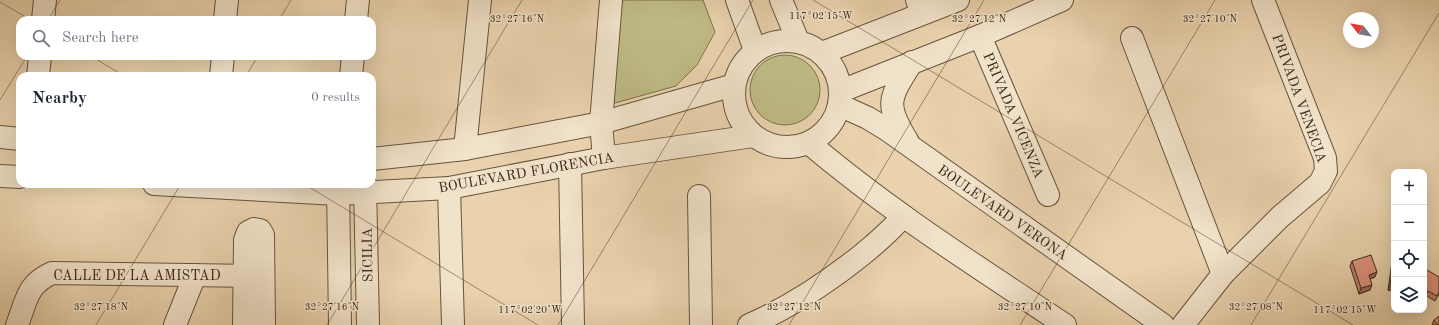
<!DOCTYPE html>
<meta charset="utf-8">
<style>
:root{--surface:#fff;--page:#f6f6f7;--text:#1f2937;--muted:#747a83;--line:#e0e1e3}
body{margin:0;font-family:"Old Standard TT",serif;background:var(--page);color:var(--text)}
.controls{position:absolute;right:12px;bottom:12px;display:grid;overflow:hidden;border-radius:8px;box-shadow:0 4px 16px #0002}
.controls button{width:36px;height:36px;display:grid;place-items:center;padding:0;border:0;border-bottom:1px solid var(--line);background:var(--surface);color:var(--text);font:20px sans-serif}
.compass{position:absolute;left:1343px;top:12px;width:36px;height:36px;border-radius:50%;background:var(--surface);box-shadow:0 4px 16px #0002;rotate:301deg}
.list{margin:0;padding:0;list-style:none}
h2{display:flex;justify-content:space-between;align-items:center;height:52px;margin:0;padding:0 16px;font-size:17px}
h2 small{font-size:13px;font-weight:400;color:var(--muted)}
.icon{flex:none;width:22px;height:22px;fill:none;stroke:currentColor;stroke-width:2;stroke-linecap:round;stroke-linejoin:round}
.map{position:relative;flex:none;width:1439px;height:325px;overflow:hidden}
.search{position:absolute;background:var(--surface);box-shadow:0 4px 16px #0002;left:16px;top:16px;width:360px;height:44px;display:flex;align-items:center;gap:10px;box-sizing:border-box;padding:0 14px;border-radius:12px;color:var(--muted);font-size:15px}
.panel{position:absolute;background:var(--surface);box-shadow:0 4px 16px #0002;left:16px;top:72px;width:360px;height:116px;border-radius:12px}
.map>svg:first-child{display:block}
.green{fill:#beba84;stroke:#7d724e}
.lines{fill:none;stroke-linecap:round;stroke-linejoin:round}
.minor-casing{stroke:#67533e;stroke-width:24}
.tertiary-casing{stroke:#67533e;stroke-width:24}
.minor{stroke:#f1e2ca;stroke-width:22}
.tertiary{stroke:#f1e2ca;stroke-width:22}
.wall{fill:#be7d6c;stroke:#3c2919}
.shaded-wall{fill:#9b6658;stroke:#3c2919}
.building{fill:#dd917e;stroke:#3c2919}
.ticks{fill:none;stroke:#3c2919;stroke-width:1;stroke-opacity:0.45}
.labels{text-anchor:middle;stroke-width:3;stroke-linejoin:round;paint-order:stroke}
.street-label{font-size:14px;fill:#3c2919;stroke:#f1e2ca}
.ticks-label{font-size:10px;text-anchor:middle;fill:#3c2919;stroke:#f1e2ca;stroke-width:3;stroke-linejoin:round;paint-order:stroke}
</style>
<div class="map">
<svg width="1439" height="325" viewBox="0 0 1439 325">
<rect width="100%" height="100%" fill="#e9d2ad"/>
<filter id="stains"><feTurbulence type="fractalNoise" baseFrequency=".005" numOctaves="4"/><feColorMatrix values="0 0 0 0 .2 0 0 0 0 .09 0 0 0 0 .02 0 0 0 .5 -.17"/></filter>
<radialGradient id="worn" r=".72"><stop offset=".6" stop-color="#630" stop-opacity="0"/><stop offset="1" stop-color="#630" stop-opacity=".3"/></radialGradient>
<g class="green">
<path d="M614,0h89l12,32 -18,33 -21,21 -68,19z"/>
<circle cx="785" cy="90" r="35"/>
</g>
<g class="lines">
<g class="minor-casing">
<g id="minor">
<path d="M917,0l5,13"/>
<path d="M43,20l2,-20"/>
<path d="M225,20l2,-20"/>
<path d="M356,20l2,-20"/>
<path d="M980,36l68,159"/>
<path d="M1132,38l91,236"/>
<path d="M38,76l2,-20"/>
<path d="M221,76l2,-20"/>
<path d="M351,76l2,-20"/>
<path d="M465,149l15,-149"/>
<path d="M604,158l-3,-35 10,-123"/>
<path d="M570,164l3,161"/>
<path d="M449,188l4,137"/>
<path d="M699,196l2,129"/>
<path d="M17,325c10,-25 9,-40 35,-52l211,3"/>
<path d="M175,325l20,-50"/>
<path d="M749,325c42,-18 79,-43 114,-71 14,-12 28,-23 40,-38"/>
<path d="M1183,325l40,-51 57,-57 40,-34 6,-12 -1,-13 -62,-158"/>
</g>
</g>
<g class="tertiary-casing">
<g id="tertiary">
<path d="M737,0l18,50"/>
<path d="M781,0l17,41"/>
<circle cx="787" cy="94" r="53"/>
<path d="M822,53l136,-53"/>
<path d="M841,91l139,-55 82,-36"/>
<path d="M839,105l29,13 18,11 277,196"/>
<path d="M0,137l20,2"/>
<path d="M908,142c-24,-38 -19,-44 4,-80"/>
<path d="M809,143c80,68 169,124 256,182"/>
<path d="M372,159l93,-10 136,-26 133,-38"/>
<path d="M0,176l20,1"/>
<path d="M154,184l184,10 111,-6 155,-30 149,-22"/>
<path d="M338,184l2,141"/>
<path d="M365,184l3,141"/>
<path d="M244,325l1,-85 3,-8 6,-3 6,1 3,5 1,90"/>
</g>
</g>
<use href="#minor" class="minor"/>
<use href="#tertiary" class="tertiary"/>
</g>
<g class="wall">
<path d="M1394,258v33l-6,-1 4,-28z"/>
<path d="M1352,261l23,16 -5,2v11l-11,4 -9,-28z"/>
<path d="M1424,276l15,1v17l-4,7 -8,-5 -3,5z"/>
<path d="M1434,320l5,5h-7z"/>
</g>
<g class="shaded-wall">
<path d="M1377,272l-2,5 -8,3 2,-5z"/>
<path d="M1372,285l-2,5 -11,4 2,-6z"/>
<path d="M1390,285l4,1v5l-6,-1z"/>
</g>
<g class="building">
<path d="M1371,255l6,17 -8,3 3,10 -11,3 -9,-27z"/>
<path d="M1394,259v27l-4,-1z"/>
<path d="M1427,270l12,7v15l-2,4 -9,-5 -4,8v-23z"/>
<path d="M1439,316v9h-1l-4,-5z"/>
</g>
<path class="ticks" d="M813,0l540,325M0,2l31,18M48,20l12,-20M279,20l12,-20M91,56l33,20M246,76l12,-20M0,100l27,-44M304,184l234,141M96,325l85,-141M327,325l195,-325M558,325l195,-325M789,325l195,-325M1020,325l195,-325M1251,325l188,-312"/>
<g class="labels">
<g class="street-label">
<text transform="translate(1300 98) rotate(70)" y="5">PRIVADA VENECIA</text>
<text transform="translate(1014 115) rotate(67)" y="5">PRIVADA VICENZA</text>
<text transform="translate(526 172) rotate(-10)" y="5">BOULEVARD FLORENCIA</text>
<text transform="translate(1003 212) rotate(35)" y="5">BOULEVARD VERONA</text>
<text transform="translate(367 255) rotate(-91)" y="5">SICILIA</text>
<text x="137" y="280">CALLE DE LA AMISTAD</text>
</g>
</g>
<g class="ticks-label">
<text x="821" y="19">117°02'15"W</text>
<text x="517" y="22">32°27'16"N</text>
<text x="979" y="22">32°27'12"N</text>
<text x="1210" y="22">32°27'10"N</text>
<text x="101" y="310">32°27'18"N</text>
<text x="332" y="310">32°27'16"N</text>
<text x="794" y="310">32°27'12"N</text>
<text x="1025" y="310">32°27'10"N</text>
<text x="1256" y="310">32°27'08"N</text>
<text x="530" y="313">117°02'20"W</text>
<text x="1345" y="313">117°02'15"W</text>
</g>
<rect width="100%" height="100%" filter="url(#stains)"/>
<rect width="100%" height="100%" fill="url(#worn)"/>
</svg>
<div class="controls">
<button>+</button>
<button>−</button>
<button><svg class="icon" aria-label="locate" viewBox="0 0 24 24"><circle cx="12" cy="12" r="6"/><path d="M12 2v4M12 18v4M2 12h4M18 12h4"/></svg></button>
<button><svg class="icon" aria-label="layers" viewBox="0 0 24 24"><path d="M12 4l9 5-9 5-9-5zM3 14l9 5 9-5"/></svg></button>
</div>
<svg class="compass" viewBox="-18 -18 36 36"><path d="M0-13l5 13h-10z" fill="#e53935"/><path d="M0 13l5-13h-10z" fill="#747a83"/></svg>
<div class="search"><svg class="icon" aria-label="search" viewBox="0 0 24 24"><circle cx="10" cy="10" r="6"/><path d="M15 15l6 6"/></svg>Search here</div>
<section class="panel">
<h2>Nearby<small>0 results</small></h2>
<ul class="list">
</ul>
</section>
</div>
